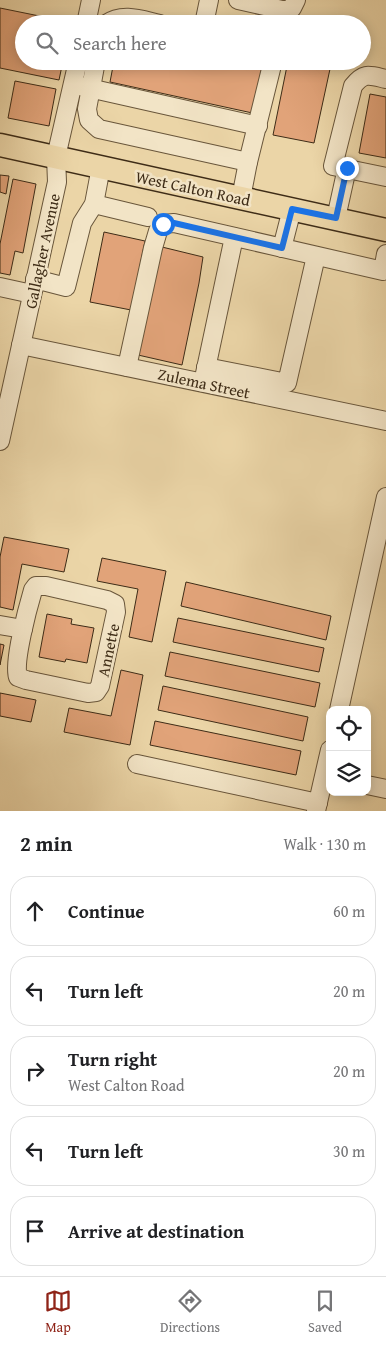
<!DOCTYPE html>
<meta charset="utf-8">
<style>
:root{--surface:#fff;--page:#f2f2f2;--text:#202124;--muted:#757577;--line:#e0e0e0;--accent:#8f2418}
body{margin:0;font-family:"Gentium Book Plus",serif;background:var(--page);color:var(--text)}
.controls{position:absolute;right:15px;bottom:15px;display:grid;overflow:hidden;border-radius:10px;box-shadow:0 2px 12px #0003}
.controls button{width:45px;height:45px;display:grid;place-items:center;padding:0;border:0;border-bottom:1px solid var(--line);background:var(--surface);color:var(--text);font:25px sans-serif}
.stop{position:absolute;width:15px;height:15px;margin:-11px;border:4px solid #1a73e8;border-radius:50%;background:#fff}
.stop.end{background:#1a73e8;border-color:#fff;box-shadow:0 1px 5px #0008}
.list{margin:0;padding:0;list-style:none}
h2{display:flex;justify-content:space-between;align-items:center;height:65px;margin:0;padding:0 20px;font-size:21px}
h2 small{font-size:16px;font-weight:400;color:var(--muted)}
.list li{display:grid;grid-template-columns:32px 1fr auto;gap:15px;align-items:center;box-sizing:border-box;height:70px;margin:0 10px 10px;padding:0 10px;border:1px solid var(--line);border-radius:20px}
.list b{display:block;font-size:19px;white-space:nowrap}
.list p{margin:0;font-size:16px;white-space:nowrap;color:var(--muted)}
.list em{font-size:16px;font-style:normal;color:var(--muted)}
.icon{flex:none;width:28px;height:28px;fill:none;stroke:currentColor;stroke-width:2;stroke-linecap:round;stroke-linejoin:round}
.map{position:relative;flex:none;width:386px;height:811px;overflow:hidden}
.search{position:absolute;background:var(--surface);box-shadow:0 2px 12px #0003;left:15px;right:15px;top:15px;height:55px;display:flex;align-items:center;gap:12px;box-sizing:border-box;padding:0 18px;border-radius:28px;color:var(--muted);font-size:19px}
.sheet{height:465px;background:var(--surface)}
nav{display:flex;justify-content:space-around;align-items:center;box-sizing:border-box;height:70px;border-top:1px solid var(--line);background:var(--surface);font-size:14px;color:var(--muted)}
nav a{display:grid;justify-items:center;gap:2px}
nav .on{color:var(--accent)}
.map>svg:first-child{display:block}
.building{fill:#e1a379;stroke:#3e2c17}
.lines{fill:none;stroke-linecap:round;stroke-linejoin:round}
.minor-casing{stroke:#69563b;stroke-width:20}
.major-casing{stroke:#3e2c17;stroke-width:25}
.minor{stroke:#f2e4c6;stroke-width:18}
.major{stroke:#ebd5a7;stroke-width:22}
.route{stroke:#1a73e8;stroke-width:6}
.labels{text-anchor:middle;stroke-width:5;stroke-linejoin:round;paint-order:stroke}
.street-label{font-size:16px;fill:#3e2c17;stroke:#f2e4c6}
</style>
<div class="map">
<svg width="386" height="811" viewBox="0 0 386 811">
<rect width="100%" height="100%" fill="#ebd5a7"/>
<filter id="stains"><feTurbulence type="fractalNoise" baseFrequency=".004" numOctaves="4"/><feColorMatrix values="0 0 0 0 .2 0 0 0 0 .09 0 0 0 0 .02 0 0 0 .5 -.17"/></filter>
<radialGradient id="worn" r=".72"><stop offset=".6" stop-color="#630" stop-opacity="0"/><stop offset="1" stop-color="#630" stop-opacity=".3"/></radialGradient>
<g class="building">
<path d="M0,8l59,12 -1,4h-34v37h39l-4,19 -59,-12z"/>
<path d="M114,61h132l22,5 -11,48 -147,-32z"/>
<path d="M288,61h7l35,8 -16,74 -41,-8z"/>
<path d="M15,81l41,8 -7,37 -41,-8z"/>
<path d="M370,94l16,3v61l-27,-5z"/>
<path d="M0,175l9,1 -3,18 -6,-2z"/>
<path d="M13,179l23,5 -13,69 -8,-2 -5,24 -10,-2v-29z"/>
<path d="M104,232l41,9 -14,69 -41,-8z"/>
<path d="M162,247l41,10 -4,26 -17,82 -44,-10z"/>
<path d="M4,537l65,12 -5,23 -42,-8 -9,46 -13,-3v-50z"/>
<path d="M102,558l64,13 -14,71 -23,-5 9,-48 -41,-8z"/>
<path d="M186,582l145,34 -5,24 -145,-34z"/>
<path d="M47,614l25,5 -1,5 23,4 -7,35 -21,-4 -1,3 -26,-5z"/>
<path d="M178,618l146,30 -5,24 -146,-30z"/>
<path d="M0,644l4,1 -4,20z"/>
<path d="M170,652l150,31 -5,24 -150,-31z"/>
<path d="M121,670l22,5 -13,70 -66,-13 5,-24 42,8z"/>
<path d="M163,686l145,31 -5,24 -145,-31z"/>
<path d="M0,693l36,7 -5,22 -31,-6z"/>
<path d="M155,721l146,30 -5,24 -146,-30z"/>
</g>
<g class="lines">
<g class="minor-casing">
<g id="minor">
<path d="M238,0l44,10 10,-2 4,-8"/>
<path d="M86,24l5,-24"/>
<path d="M106,24c17,-12 36,-4 54,0"/>
<path d="M204,24l5,-24"/>
<path d="M96,61l-9,48 2,11 10,9 149,33"/>
<path d="M386,79c-17,-4 -22,-7 -33,7l-20,80 53,11"/>
<path d="M80,86l178,40"/>
<path d="M241,198l7,-36 24,-97v-4"/>
<path d="M94,204l54,13"/>
<path d="M336,218l11,-50"/>
<path d="M282,248l10,-39"/>
<path d="M35,279l31,8 16,-64 12,-19 7,-37"/>
<path d="M0,287l32,7"/>
<path d="M21,345l365,76"/>
<path d="M127,367l26,-119 5,-17 5,-7 11,-1 209,48 3,-17"/>
<path d="M206,367l81,16 29,-127"/>
<path d="M204,378l30,-141"/>
<path d="M0,441l57,-259 -1,-25 22,-96"/>
<path d="M36,586h10l61,14 8,4 1,8 -16,74 -4,6 -8,1 -62,-13 -8,-3c-5,-15 10,-70 15,-87z"/>
<path d="M0,625l23,4"/>
<path d="M339,710l47,-213"/>
<path d="M137,764l181,39"/>
<path d="M367,785l19,4"/>
<path d="M316,811l14,-61"/>
</g>
</g>
<g class="major-casing">
<path id="major" d="M0,145l386,85"/>
</g>
<use href="#minor" class="minor"/>
<use href="#major" class="major"/>
</g>
<g class="lines">
<path class="route" d="M163,224l11,-1 108,25 10,-39 44,9 11,-50"/>
</g>
<g class="labels">
<g class="street-label">
<text transform="translate(193 188) rotate(12)" y="6">West Calton Road</text>
<text transform="translate(42 251) rotate(-78)" y="6">Gallagher Avenue</text>
<text transform="translate(204 383) rotate(12)" y="6">Zulema Street</text>
<text transform="translate(108 650) rotate(-78)" y="6">Annette</text>
</g>
</g>
<rect width="100%" height="100%" filter="url(#stains)"/>
<rect width="100%" height="100%" fill="url(#worn)"/>
</svg>
<div class="controls">
<button><svg class="icon" aria-label="locate" viewBox="0 0 24 24"><circle cx="12" cy="12" r="6"/><path d="M12 2v4M12 18v4M2 12h4M18 12h4"/></svg></button>
<button><svg class="icon" aria-label="layers" viewBox="0 0 24 24"><path d="M12 4l9 5-9 5-9-5zM3 14l9 5 9-5"/></svg></button>
</div>
<div class="stop" style="left:163px;top:224px"></div>
<div class="stop end" style="left:347px;top:168px"></div>
<div class="search"><svg class="icon" aria-label="search" viewBox="0 0 24 24"><circle cx="10" cy="10" r="6"/><path d="M15 15l6 6"/></svg>Search here</div>
</div>
<section class="sheet">
<h2>2 min<small>Walk · 130 m</small></h2>
<ul class="list">
<li><svg class="icon" aria-label="ahead" viewBox="0 0 24 24"><path d="M12 20V5M6 11l6-6 6 6"/></svg><div><b>Continue</b></div><em>60 m</em></li>
<li><svg class="icon" aria-label="left" viewBox="0 0 24 24"><path d="M17 20v-9H6M10 6l-5 5 5 5"/></svg><div><b>Turn left</b></div><em>20 m</em></li>
<li><svg class="icon" aria-label="right" viewBox="0 0 24 24"><path d="M7 20v-9h11M14 6l5 5-5 5"/></svg><div><b>Turn right</b><p>West Calton Road</p></div><em>20 m</em></li>
<li><svg class="icon" aria-label="left" viewBox="0 0 24 24"><path d="M17 20v-9H6M10 6l-5 5 5 5"/></svg><div><b>Turn left</b></div><em>30 m</em></li>
<li><svg class="icon" aria-label="arrive" viewBox="0 0 24 24"><path d="M6 21V4h12l-3 4 3 4H6"/></svg><div><b>Arrive at destination</b></div></li>
</ul>
</section>
<nav>
<a class="on"><svg class="icon" aria-label="map" viewBox="0 0 24 24"><path d="M3 6l6-2 6 2 6-2v14l-6 2-6-2-6 2zM9 4v14M15 6v14"/></svg>Map</a>
<a><svg class="icon" aria-label="directions" viewBox="0 0 24 24"><path d="M12 3l9 9-9 9-9-9zM9 14v-3h6M13 9l2 2-2 2"/></svg>Directions</a>
<a><svg class="icon" aria-label="saved" viewBox="0 0 24 24"><path d="M7 4h10v16l-5-4-5 4z"/></svg>Saved</a>
</nav>
